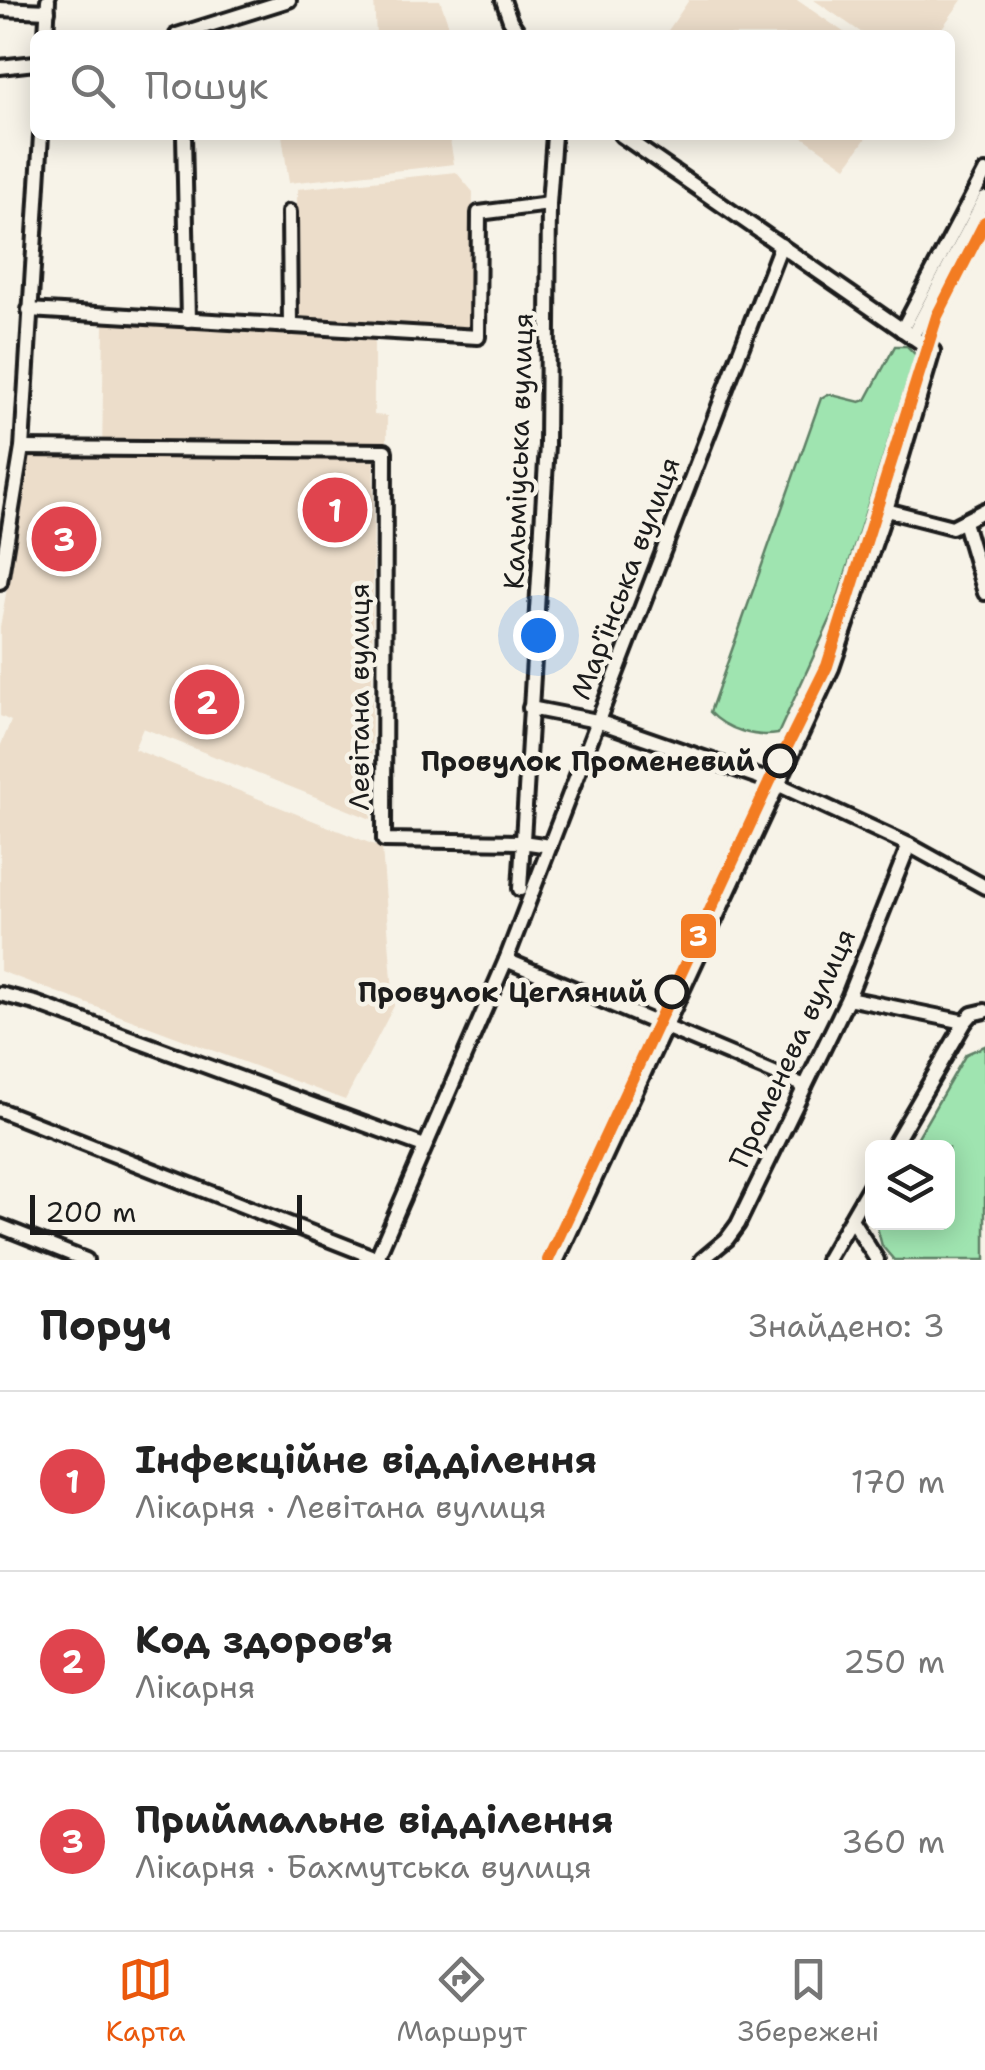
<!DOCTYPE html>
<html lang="uk">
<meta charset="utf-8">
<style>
:root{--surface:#fff;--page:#f2f2f2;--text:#222;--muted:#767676;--line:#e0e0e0;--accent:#ea580c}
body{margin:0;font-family:"Shantell Sans",sans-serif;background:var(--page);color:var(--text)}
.controls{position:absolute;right:30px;bottom:30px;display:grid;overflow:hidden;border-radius:15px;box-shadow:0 5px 25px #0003}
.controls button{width:90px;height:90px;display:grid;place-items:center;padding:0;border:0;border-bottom:2px solid var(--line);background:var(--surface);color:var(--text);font:50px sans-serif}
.scale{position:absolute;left:30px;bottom:25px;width:272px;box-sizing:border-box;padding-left:10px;border:5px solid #1c1c1c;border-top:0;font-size:28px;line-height:35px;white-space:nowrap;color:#1c1c1c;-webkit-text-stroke:8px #f7f3e8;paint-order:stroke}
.you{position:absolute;left:538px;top:635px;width:35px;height:35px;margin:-25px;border:8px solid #fff;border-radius:50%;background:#1a73e8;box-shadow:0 0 0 15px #1a73e833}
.badge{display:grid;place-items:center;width:65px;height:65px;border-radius:50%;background:var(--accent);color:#fff;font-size:32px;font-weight:700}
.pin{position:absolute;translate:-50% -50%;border:5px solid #fff;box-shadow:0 2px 10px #0006}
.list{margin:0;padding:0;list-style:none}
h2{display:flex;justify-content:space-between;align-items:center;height:130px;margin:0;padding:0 40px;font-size:42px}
h2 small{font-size:32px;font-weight:400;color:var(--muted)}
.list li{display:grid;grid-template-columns:65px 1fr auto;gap:30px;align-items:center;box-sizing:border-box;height:180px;padding:0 40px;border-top:2px solid var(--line)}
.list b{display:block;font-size:38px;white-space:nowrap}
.list p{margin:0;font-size:32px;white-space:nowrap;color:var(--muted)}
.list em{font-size:32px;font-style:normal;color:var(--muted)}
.icon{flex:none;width:55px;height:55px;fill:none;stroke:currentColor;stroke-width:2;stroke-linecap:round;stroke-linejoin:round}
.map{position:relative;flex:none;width:985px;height:1260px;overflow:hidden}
.search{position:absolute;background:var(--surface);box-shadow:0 5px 25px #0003;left:30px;right:30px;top:30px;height:110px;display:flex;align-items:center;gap:25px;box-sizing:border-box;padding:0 35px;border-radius:15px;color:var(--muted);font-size:38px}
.sheet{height:670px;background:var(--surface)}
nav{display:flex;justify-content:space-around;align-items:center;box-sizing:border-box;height:140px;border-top:2px solid var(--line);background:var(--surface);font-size:28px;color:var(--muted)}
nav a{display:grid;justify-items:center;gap:5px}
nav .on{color:var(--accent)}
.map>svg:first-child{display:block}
.built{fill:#ecddca}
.green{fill:#9fe4b0;stroke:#5e8066;stroke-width:2.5}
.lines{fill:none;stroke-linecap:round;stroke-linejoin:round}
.minor-casing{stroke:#1c1c1c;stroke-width:20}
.minor{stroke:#f7f3e8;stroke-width:12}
.tram-1-casing{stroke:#f7f3e8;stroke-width:20}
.tram-1{stroke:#f37b24;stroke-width:12}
.stop-dot{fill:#f7f3e8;stroke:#1c1c1c;stroke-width:5}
.labels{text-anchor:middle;stroke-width:9;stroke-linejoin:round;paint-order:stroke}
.street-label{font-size:28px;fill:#1c1c1c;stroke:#f7f3e8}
.stop-label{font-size:28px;font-weight:bold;fill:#1c1c1c;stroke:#f7f3e8;text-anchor:end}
.line-badge{stroke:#f7f3e8;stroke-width:4}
.badge-label{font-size:28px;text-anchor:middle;font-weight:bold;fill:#fff}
</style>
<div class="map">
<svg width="985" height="1260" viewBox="0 0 985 1260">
<rect width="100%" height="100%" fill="#f7f3e8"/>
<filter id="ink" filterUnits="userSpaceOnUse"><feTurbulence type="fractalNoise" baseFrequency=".01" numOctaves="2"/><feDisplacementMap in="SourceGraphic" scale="20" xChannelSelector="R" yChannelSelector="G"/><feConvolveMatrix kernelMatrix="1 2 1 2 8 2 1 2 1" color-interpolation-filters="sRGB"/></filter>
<g filter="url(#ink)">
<g class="built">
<path d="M374,0h66l12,35h-76z"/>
<path d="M689,0h108l51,35h-183z"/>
<path d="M814,0h148l-25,35h-72z"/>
<path d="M282,135h180l-12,5 4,24 -165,19z"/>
<path d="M800,135h68l-22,32z"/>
<path d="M456,172l17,20 -2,138 -174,-8v-133z"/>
<path d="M104,323l270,15v77l13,1v26l-13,1 -3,376 -228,-91 -9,21 248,99 12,158 -49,94 -345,-129v-224l11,-26 -11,-5v-89l24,-133 2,-38h76z"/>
</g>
<g class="green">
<path d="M895,346h12l9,9 -84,261 -54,118c-22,4 -52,-4 -68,-22l111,-314 7,-4 32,8 6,-2z"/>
<path d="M985,1046v214h-91l-12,-14 -6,-23 72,-1v-74l-36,-1 54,-93z"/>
</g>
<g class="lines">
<g class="minor-casing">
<g id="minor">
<path d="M503,0l7,20 10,15"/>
<path d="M0,9l48,2"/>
<path d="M46,35l2,-35"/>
<path d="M177,35l112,-35"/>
<path d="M0,67l35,-4"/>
<path d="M184,135l4,185"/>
<path d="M289,212l1,114"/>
<path d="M29,310l449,27 1,-124 70,-9"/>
<path d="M902,330l83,-158"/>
<path d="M912,337l73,-139"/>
<path d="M22,448l363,3 -1,389 138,2 28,4"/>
<path d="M886,510l66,17 33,-17"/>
<path d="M964,522l21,71"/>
<path d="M0,582l22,-134 19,-313"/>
<path d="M530,708l67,13 176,61 136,63 76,42"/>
<path d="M520,889l27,-444 2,-241 5,-69"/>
<path d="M506,960l299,126"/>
<path d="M0,994l35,9 389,143"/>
<path d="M848,998l117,24"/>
<path d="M0,1110l381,150"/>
<path d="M892,1148l73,-126 7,-8 13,-3"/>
<path d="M851,1219l26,41"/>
<path d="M0,1226l86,34"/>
<path d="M376,1260l130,-300 275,-715"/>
<path d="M557,1260l275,-592 54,-158 47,-159 -312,-216"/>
<path d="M702,1260l25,-21 11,-15 110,-226 61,-153"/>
<path d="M827,1260l45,-78"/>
</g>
</g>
<use href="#minor" class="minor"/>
<g class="tram-1-casing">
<path id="tram-1" d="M548,1260l222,-479 57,-115 110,-350 48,-94"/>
</g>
<use href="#tram-1" class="tram-1"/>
</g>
</g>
<g class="stop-dot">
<circle cx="780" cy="761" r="15"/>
<circle cx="672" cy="992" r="15"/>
</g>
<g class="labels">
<g class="street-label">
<text transform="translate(518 451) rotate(-88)" y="10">Кальміуська вулиця</text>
<text transform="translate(625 578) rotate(-69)" y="10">Мар'їнська вулиця</text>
<text transform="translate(359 697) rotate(-90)" y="10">Левітана вулиця</text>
<text transform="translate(792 1048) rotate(-65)" y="10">Променева вулиця</text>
</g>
<g class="stop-label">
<text x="755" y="771">Провулок Променевий</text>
<text x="647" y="1002">Провулок Цегляний</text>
</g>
</g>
<rect class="line-badge" x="679" y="912" width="39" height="48" rx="10" fill="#f37b24"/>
<g class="badge-label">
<text x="698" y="946">3</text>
</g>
</svg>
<div class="controls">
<button><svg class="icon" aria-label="layers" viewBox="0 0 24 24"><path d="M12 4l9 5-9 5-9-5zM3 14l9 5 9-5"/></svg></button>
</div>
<div class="scale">200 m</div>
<div class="you"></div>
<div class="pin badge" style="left:335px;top:510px;background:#e0444e">1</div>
<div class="pin badge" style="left:207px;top:702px;background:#e0444e">2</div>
<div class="pin badge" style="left:64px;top:539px;background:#e0444e">3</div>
<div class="search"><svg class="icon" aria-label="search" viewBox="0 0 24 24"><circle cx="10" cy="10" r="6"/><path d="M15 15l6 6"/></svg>Пошук</div>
</div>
<section class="sheet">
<h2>Поруч<small>Знайдено: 3</small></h2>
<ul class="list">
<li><span class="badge" style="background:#e0444e">1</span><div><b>Інфекційне відділення</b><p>Лікарня · Левітана вулиця</p></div><em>170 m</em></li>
<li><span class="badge" style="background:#e0444e">2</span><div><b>Код здоров'я</b><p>Лікарня</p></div><em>250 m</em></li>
<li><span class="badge" style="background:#e0444e">3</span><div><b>Приймальне відділення</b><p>Лікарня · Бахмутська вулиця</p></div><em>360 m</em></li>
</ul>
</section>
<nav>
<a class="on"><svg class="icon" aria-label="map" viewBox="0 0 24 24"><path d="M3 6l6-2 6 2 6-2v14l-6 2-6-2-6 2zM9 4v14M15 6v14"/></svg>Карта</a>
<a><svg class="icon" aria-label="directions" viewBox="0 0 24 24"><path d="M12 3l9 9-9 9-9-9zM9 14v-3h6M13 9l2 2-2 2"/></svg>Маршрут</a>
<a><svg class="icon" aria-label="saved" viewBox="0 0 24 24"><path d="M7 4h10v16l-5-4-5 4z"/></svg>Збережені</a>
</nav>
